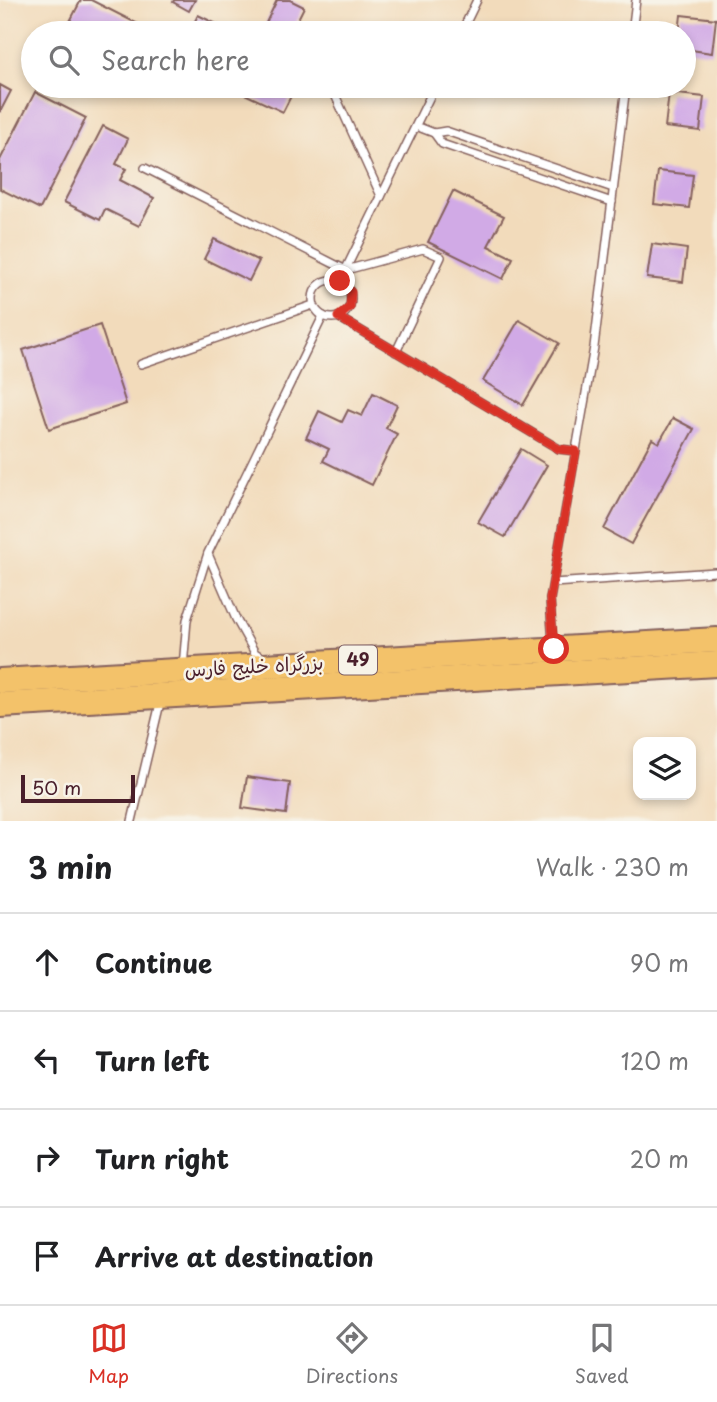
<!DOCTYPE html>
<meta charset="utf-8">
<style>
:root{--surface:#fff;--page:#f2f2f2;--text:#202124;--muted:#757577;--line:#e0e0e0;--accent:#d93025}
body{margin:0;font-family:"Playpen Sans","Playpen Sans Arabic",sans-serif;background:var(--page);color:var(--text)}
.controls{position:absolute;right:21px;bottom:21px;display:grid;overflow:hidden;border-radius:14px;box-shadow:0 4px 10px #0003}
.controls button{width:63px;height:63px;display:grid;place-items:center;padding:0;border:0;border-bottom:2px solid var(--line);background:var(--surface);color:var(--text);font:35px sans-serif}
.scale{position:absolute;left:21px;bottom:18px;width:114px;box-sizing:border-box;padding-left:7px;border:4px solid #4a1f2b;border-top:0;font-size:19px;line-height:24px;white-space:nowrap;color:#4a1f2b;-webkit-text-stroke:5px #f7f3e8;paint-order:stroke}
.stop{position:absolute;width:21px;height:21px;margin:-16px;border:5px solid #d93025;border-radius:50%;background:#fff}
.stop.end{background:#d93025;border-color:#fff;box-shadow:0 2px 7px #0008}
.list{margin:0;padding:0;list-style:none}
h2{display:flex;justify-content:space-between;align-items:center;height:91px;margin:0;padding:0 28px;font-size:30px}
h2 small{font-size:23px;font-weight:400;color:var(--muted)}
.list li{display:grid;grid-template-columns:46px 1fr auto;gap:21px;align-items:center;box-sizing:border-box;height:98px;padding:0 28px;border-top:2px solid var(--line)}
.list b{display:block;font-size:26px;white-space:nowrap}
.list em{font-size:23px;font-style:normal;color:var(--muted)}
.icon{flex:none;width:38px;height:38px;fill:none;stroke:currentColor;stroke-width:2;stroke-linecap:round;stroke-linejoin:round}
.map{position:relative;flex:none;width:717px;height:821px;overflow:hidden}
.search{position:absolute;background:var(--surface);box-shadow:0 4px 10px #0003;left:21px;right:21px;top:21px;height:77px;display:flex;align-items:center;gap:18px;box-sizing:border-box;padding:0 24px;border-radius:38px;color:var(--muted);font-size:26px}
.sheet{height:483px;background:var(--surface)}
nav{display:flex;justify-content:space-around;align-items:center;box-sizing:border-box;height:98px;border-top:2px solid var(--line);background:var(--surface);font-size:19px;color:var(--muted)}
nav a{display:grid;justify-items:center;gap:4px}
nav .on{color:var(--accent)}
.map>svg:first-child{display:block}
.building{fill:#d1aae6}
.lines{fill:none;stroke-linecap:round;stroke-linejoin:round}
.lane-casing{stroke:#85615d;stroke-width:10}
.highway-casing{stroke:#85615d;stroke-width:28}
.lane{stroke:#fff;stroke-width:7}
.highway{stroke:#f3c26a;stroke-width:24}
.route{stroke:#d93025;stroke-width:9}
.labels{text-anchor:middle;stroke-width:5;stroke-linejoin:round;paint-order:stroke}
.shield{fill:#f7f3e8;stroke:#7e5f64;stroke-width:2}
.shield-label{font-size:18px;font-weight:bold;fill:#4a1f2b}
.street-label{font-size:19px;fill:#4a1f2b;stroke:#f7f3e8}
</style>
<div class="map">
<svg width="717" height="821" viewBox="0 0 717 821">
<rect width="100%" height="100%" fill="#f7f3e8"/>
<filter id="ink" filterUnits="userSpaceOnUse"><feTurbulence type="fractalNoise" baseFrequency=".0143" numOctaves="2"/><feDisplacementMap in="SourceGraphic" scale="14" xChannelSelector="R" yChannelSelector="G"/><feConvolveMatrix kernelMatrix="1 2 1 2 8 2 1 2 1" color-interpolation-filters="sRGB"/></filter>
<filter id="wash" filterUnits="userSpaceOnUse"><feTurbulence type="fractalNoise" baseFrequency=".00686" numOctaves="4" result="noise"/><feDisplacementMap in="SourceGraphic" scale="28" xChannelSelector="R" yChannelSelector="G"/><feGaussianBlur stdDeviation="1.57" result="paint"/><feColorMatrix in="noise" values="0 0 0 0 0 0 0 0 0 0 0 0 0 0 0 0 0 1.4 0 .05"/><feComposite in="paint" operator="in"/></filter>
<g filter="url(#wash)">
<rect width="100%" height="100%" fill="#f2dbbb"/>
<g id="blocks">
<g class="building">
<path d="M81,0h10l49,25 -4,8h-72z"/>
<path d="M174,0h21l-6,11 -16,-9z"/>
<path d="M277,0h13l14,7 -13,26h-30z"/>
<path d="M198,15l37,18h-46z"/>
<path d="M681,15l35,4 -4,34 -28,-4v-16h-5z"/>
<path d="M0,85l11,6 -11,21z"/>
<path d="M236,86h60l-13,26 -49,-23z"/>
<path d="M35,92l51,26 -46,91 -40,-20v-29z"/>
<path d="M669,93l35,4 -4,34 -35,-4z"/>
<path d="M103,126l25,13 -12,25 10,5 -6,11 34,18 -15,28 -34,-17 -5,11 -36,-18z"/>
<path d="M658,171l35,4 -4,33 -35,-4z"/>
<path d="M453,191l51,25 -16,30 25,12 -10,21 -75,-37z"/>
<path d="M214,239l45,22 -10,20 -45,-22z"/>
<path d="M652,244l35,5 -4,33 -36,-4z"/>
<path d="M519,320l40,23 -36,62 -40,-24z"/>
<path d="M100,325l26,79 -77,25 -26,-79z"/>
<path d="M373,393l24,12 -11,23 11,6 -25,51 -49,-24 6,-12 -23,-11 13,-27 23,11 6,-12 14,6z"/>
<path d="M673,418l21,11 -63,115 -27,-15 48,-90 7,4z"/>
<path d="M521,449l26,16 -42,72 -27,-15z"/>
<path d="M247,777l43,6 -4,31 -44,-6z"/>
</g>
</g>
</g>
<g filter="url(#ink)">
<use href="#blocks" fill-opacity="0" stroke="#85615d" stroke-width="2"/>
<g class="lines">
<g class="lane-casing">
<g id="lane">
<path d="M461,33l16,-33"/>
<path d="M632,33l4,-33"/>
<path d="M331,86l50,110"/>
<path d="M416,126l18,7 8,11 170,58"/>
<path d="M434,133l12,-2 167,57"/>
<path d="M145,168l201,102 77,-21 18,8 -45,95"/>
<circle cx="332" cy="299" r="19"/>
<path d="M340,281l95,-195"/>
<path d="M338,317l221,132 17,2"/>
<path d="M141,364l172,-59"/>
<path d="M208,554l28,65 19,34 10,6"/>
<path d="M553,583l162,-11"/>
<path d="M553,645l-3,-46 44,-252 32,-261"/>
<path d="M183,667l4,-47 21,-67 115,-237"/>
<path d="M132,821l29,-122"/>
</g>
</g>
<g class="highway-casing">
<g id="highway">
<path d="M0,681l717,-41"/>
<path d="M0,705l717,-41"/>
</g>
</g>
<use href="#lane" class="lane"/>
<use href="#highway" class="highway"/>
</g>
</g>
<g class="lines" filter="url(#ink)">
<path class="route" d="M340,281l11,11 -1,15 -12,10 221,132 17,2 -26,148 4,50"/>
</g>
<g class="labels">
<rect class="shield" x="339" y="645.5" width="38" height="29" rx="5"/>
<g class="shield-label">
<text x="358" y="666">49</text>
</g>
<g class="street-label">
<text transform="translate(254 666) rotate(-3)" y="7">بزرگراه خلیج فارس</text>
</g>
</g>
</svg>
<div class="controls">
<button><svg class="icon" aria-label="layers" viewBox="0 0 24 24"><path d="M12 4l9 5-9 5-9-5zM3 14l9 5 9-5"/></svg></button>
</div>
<div class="scale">50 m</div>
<div class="stop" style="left:554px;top:649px"></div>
<div class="stop end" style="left:340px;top:281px"></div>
<div class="search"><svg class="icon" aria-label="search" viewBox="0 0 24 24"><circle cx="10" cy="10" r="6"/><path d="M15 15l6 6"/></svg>Search here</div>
</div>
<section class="sheet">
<h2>3 min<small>Walk · 230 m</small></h2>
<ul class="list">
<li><svg class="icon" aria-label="ahead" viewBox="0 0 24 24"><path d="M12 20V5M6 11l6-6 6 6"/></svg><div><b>Continue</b></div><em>90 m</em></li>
<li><svg class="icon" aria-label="left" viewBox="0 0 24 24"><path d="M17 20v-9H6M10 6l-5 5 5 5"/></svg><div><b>Turn left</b></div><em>120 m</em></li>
<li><svg class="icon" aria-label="right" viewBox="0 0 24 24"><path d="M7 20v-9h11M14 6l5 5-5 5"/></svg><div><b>Turn right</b></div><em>20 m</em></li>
<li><svg class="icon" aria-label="arrive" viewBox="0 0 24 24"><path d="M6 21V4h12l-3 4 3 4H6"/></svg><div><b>Arrive at destination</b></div></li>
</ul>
</section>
<nav>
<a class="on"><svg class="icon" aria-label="map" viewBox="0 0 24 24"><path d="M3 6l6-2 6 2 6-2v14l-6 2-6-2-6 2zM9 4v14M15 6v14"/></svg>Map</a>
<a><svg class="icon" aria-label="directions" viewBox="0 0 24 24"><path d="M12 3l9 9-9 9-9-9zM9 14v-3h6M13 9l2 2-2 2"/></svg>Directions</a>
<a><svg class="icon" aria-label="saved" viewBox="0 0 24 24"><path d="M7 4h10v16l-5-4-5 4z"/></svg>Saved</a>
</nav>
